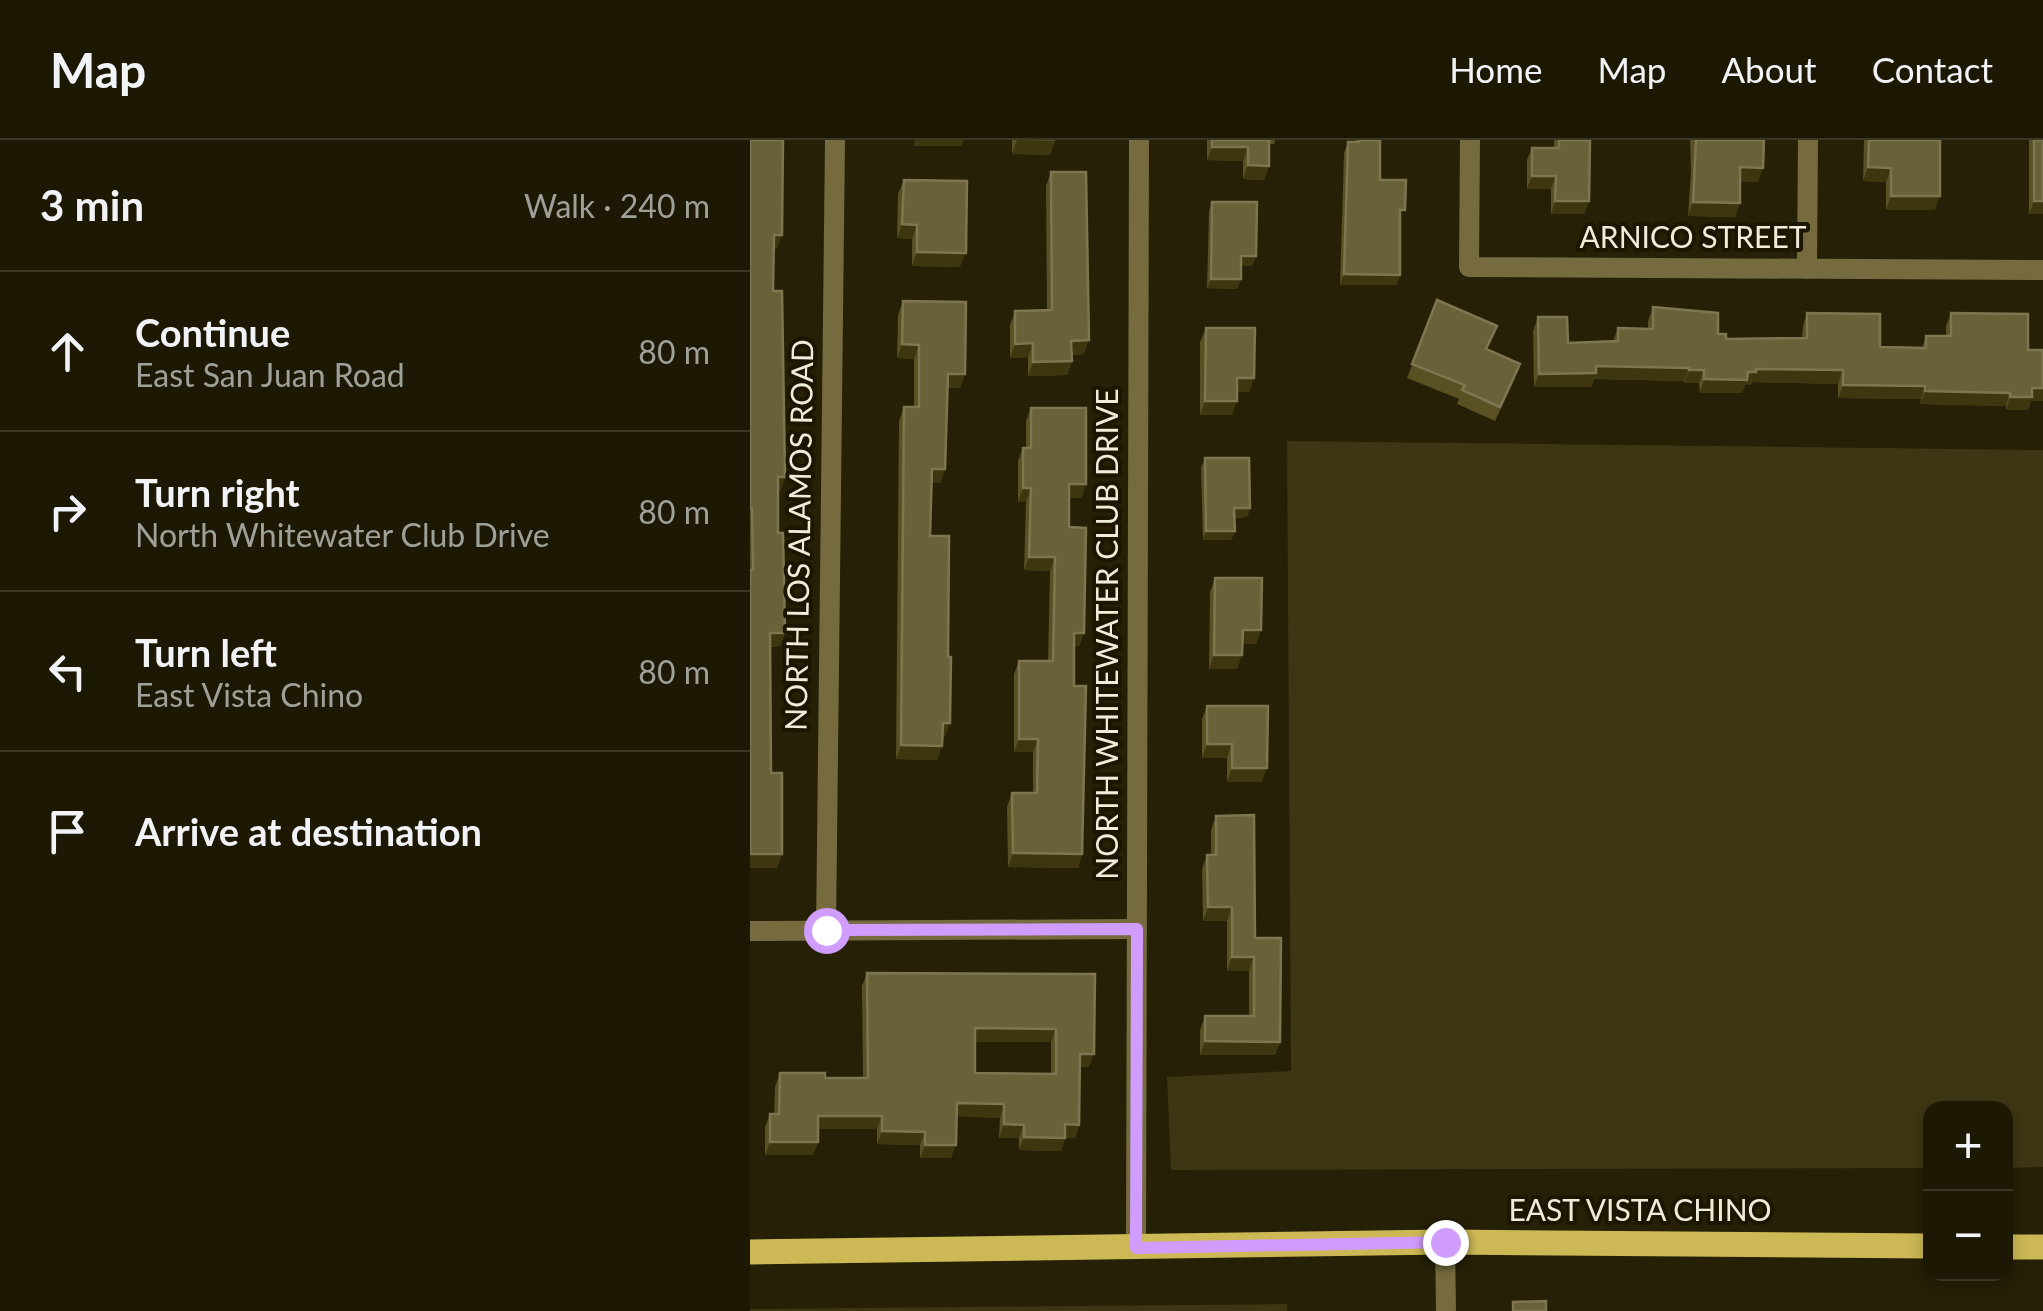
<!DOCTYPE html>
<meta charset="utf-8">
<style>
:root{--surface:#1c1804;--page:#25210e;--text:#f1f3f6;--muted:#a0a09a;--line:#3a3726}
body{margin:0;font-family:Lato,sans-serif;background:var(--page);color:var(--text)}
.controls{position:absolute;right:30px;bottom:30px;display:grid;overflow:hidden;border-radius:20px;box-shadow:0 5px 15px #0003}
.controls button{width:90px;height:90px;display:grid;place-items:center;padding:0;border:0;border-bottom:2px solid var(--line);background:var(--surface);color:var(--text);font:50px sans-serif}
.stop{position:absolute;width:30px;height:30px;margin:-22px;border:8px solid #d09dfe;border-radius:50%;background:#fff}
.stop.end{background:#d09dfe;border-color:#fff;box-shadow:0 2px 10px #0008}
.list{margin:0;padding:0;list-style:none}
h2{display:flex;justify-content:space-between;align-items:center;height:130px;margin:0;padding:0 40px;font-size:42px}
h2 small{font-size:32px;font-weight:400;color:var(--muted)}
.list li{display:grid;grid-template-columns:65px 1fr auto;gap:30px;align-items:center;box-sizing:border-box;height:160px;padding:0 40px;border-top:2px solid var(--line)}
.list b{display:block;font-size:38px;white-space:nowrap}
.list p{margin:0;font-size:32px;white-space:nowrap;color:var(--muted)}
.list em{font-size:32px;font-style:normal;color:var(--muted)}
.icon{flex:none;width:55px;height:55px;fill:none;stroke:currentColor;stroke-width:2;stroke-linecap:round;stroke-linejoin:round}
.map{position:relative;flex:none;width:1293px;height:1171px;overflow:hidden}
header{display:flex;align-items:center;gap:60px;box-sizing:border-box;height:140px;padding:0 50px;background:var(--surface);border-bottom:2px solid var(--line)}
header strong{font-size:48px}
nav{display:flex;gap:55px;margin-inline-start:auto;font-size:35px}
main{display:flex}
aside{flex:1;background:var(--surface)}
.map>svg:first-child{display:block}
.green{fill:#3d3513}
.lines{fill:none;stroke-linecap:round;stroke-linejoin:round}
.minor{stroke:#756b3e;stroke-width:20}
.primary{stroke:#ccb854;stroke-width:25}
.wall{fill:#595023;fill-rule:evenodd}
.shaded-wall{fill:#3e360f}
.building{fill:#696137;stroke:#7e7651;stroke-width:2.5;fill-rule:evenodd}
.route{stroke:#d09dfe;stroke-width:12}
.labels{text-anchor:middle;stroke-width:8;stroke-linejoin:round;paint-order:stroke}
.street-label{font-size:30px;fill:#efecdc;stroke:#1c1600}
</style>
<header>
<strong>Map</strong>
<nav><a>Home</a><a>Map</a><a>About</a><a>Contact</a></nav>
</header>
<main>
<aside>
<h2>3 min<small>Walk · 240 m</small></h2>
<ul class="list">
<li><svg class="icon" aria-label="ahead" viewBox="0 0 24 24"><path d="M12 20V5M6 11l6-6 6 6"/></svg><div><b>Continue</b><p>East San Juan Road</p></div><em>80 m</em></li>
<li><svg class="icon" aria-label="right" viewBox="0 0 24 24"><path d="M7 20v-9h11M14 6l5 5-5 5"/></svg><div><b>Turn right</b><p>North Whitewater Club Drive</p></div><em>80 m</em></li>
<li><svg class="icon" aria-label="left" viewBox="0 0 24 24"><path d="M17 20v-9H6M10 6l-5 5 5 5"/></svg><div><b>Turn left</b><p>East Vista Chino</p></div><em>80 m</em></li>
<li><svg class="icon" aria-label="arrive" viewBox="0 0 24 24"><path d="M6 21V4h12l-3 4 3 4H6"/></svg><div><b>Arrive at destination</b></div></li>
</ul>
</aside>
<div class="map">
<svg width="1293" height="1171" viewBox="0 0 1293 1171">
<rect width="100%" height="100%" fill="#252006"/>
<g class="green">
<path d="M537,301l756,9v717l-37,1v-60h-76v60l-759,2 -4,-93 124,-6z"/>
<path d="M537,1164v7h-537v-2z"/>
</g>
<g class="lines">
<g class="minor">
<path d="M720,0l-1,127 574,3"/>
<path d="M1057,129l1,-129"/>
<path d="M0,791l387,-2"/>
<path d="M76,791l9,-791"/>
<path d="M695,1102l1,69"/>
<path d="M386,1109l3,-1109"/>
</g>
<g class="primary">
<path d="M1256,1107h37"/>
<path d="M0,1112l695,-10 485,4"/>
</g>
</g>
<g class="wall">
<path d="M0,0l27,109h-4v42l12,186 -5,14h-2v42l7,100 -5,13 -9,1v126l11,81 -5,14h-27z"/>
<path d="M262,0h43l-5,15 -38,-1z"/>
<path d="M457,0h68l-1,4h-5v22l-5,14 -21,-1v-18l-36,-1z"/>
<path d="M605,0h25v40l22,41h-2v54l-4,10h-56l4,-132 4,-11h7z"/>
<path d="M804,0h36l-1,61 -5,13h-33v-25h-24v-29l5,-12h22z"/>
<path d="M940,0h74l-6,42 -18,-1 -5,36 -47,-1 3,-45z"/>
<path d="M1114,0h76l-5,70h-49v-28l-23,-1z"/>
<rect x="1279" y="0" width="14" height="74"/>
<path d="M301,32l33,182 -12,1v6l-5,14 -39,1v-19l-18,1v-33l5,-14 32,-1 -1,-124z"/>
<path d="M154,40l56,87 -48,-1v-27l-15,-1 1,-44z"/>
<path d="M462,62l44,54 -4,10 -11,-1v14l-4,10 -30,-1 2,-77z"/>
<path d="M687,160l78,78 -20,43 -38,-17 2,-5 -52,-21z"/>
<path d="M153,161l62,73 -5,14h-12l-3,81 -5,14h-8l-2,53 15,201h-2l-1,9 -5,14 -41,-1 3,-338 5,-14h10v-48l-17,-1 1,-43z"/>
<path d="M903,167l73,32 76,-1 1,-12 4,-13 73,34 42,1 4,-12h20v-10l5,-13 77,37 15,51h-12l-3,9h-22v-4l-86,-2 1,-5 -83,-1v-14l-86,-2 -1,3h-6l-3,8h-42l-1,-10h-15v-2l-90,-2 -3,8h-57l-1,-56 5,-14 30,26 45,-2 5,-13 30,1v-8z"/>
<path d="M456,188l43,64h-12l-5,23h-32v-73z"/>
<path d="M281,268l51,90h-13v29l15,106 -5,13h-5v40l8,168 -4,14 -70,-1 -1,-60 5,-14h21v-41h-19v-78l5,-13h29l2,-90 -26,-1 2,-68h-8v-41l5,-13h3v-27z"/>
<path d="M455,318l45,50 -3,9 -12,1v13l-4,9h-28l-2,-72z"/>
<path d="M465,438l46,52 -5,14h-14l-5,25h-28l1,-77z"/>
<path d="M457,566l55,76h-35v-24h-25v-39z"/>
<path d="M466,676l39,122 25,104 -5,13h-75v-25l5,-14h44v-45h-22v-50h-24l-1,-52 5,-14h4v-25z"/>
<path d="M117,833l228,1 -6,93h-9l-1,58 -4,13h-10l-4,13 -42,-1v-12h-20l1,-20 -43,-2 -6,42h-31v-13l-43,-1v-15h-59v13l-5,13h-48v-28l5,-13h4l1,-27 5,-14 45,5h38l-1,-92zM225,902h76v32l-76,-1z"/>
</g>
<g class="shaded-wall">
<path d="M165,0h49l-2,6h-49z"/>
<path d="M267,0l38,1 -5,14 -38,-1z"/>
<path d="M462,7h36l-5,14 -36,-1z"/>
<path d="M498,25l21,1 -5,14 -21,-1z"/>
<path d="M990,27l23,1 -5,14 -23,-1z"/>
<path d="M1118,27l23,1 -5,14 -23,-1z"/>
<path d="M782,36h24l-5,13h-24z"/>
<path d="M1141,56h49l-5,14h-49z"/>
<path d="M805,61h34l-5,13h-33z"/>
<path d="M1284,61h9v13h-14z"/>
<path d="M943,62l47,1 -5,14 -47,-1z"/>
<path d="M152,84l15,1 -5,14 -15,-1z"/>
<path d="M24,95h8l-5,14h-8z"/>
<path d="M167,112l49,1 -6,14 -48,-1z"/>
<path d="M491,116h15l-4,10 -14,-1z"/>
<path d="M594,134l56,1 -4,10h-56z"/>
<path d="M461,139h30l-4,10 -30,-1z"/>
<path d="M339,200l-5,14 -18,1 5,-14z"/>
<path d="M283,203l-5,14 -18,1 5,-14z"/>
<path d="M152,204l17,1 -5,14 -17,-1z"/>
<path d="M322,221l-5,14 -39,1 5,-14z"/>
<path d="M846,226l93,2 -5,13 -90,-2 -3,8h-57l5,-13z"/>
<path d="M1006,229l87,1 -5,14 -86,-2 -1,3h-6l-3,8h-42l4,-14z"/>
<path d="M939,230h15l-5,13h-15z"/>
<path d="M198,234h17l-5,14h-17z"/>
<path d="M487,238h17l-5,14h-17z"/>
<path d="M1093,245l82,1 -4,13 -83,-1z"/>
<path d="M1282,248h11v13h-12l-3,9h-22l4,-13z"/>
<path d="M1175,251l85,2 -4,13 -86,-2z"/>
<path d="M455,261h32l-5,14h-32z"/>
<path d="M182,329h13l-5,14h-13z"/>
<path d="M28,337h7l-5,14h-7z"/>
<path d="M319,344h17l-4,14h-18z"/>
<path d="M273,348h8l-5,14h-8z"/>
<path d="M484,368h16l-3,9 -16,1z"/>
<path d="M456,391h29l-4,9h-28z"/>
<path d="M279,417h26l-5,14 -26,-1z"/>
<path d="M493,490h18l-5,14h-18z"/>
<path d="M20,493h15l-5,13 -15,1z"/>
<path d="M324,493h10l-5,13h-10z"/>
<path d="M464,515h28l-5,14h-28z"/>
<path d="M193,583h7l-5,14h-7z"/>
<path d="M269,599h19l-5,13h-19z"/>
<path d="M457,604h25l-5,14h-25z"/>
<path d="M151,605l41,1 -5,14 -41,-1z"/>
<path d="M482,628h35l-5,14h-35z"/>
<path d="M263,713l69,1 -4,14 -70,-1z"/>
<path d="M0,714h32l-5,14h-27z"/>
<path d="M458,767h24l-5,14h-24z"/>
<path d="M482,817h22l-5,14h-22z"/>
<path d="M225,888l81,1 -5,13h-81z"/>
<path d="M455,901l75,1 -5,13h-75z"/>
<path d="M330,914h14l-5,13h-13z"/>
<path d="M207,963l47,1 -4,14 -48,-2z"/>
<path d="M68,976h64l-5,13h-64z"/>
<path d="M254,984l20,1 -5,13h-20z"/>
<path d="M315,984l14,1 -4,13h-14z"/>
<path d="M132,991l43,1 -5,13 -43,-1z"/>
<path d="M274,997l41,1 -4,13 -42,-1z"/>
<path d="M20,1002h48l-5,13h-48z"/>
<path d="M175,1005h31l-5,13h-31z"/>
</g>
<g class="building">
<path d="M0,0h33l-1,95h-8l-1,56h9l3,186h-7v56h5l2,100h-15l1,140h11v81h-32v-284h3l-1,-62h-2z"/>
<path d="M462,0h57v26l-21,-1v-18h-36z"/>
<path d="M609,0h21v40h26l-1,30h-5v65l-56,-1 4,-132h11z"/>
<path d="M809,0h31l-1,61h-34l1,-25h-24v-28h27z"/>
<path d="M946,0h68l-1,28 -23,-1v36l-47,-1z"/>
<path d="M1119,0h71v56h-49v-28l-23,-1z"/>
<rect x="1284" y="0" width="9" height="61"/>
<path d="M301,32h35l3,168 -18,1 1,20 -39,1v-19l-18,1v-33l37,-1z"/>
<path d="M154,40l63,1 -1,72 -49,-1v-27l-15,-1z"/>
<path d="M462,62h45l-1,54h-15v23h-30z"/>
<path d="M687,160l60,26 -11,23 34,15 -20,43 -38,-17 3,-5 -53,-21z"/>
<path d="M153,161l63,1 -1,72h-17l-3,95h-13l-2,67h19l-1,121h3l-1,66h-7l-1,23 -41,-1 3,-338h15v-62l-17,-1z"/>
<path d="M903,167l65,6v21h8v5l81,-1v-25l73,1v33l46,1v-12h25v-23l77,1v36h15v38h-11v9h-22v-4l-85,-2v-5l-82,-1v-15l-87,-1v3h-8l-1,8 -43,-1v-9h-15v-2l-93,-2v7l-57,1 -1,-57h29l1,26 50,-2v-13l35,1z"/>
<path d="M456,188h49l-1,50h-17v23h-32z"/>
<path d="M281,268h55v76h-17v43l17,1 -2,105h-10v53h12l-4,168 -69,-1 -1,-60h25l1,-54h-19v-78h34l2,-104h-26l2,-69h-8v-40h8z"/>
<path d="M455,318h44l1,50h-16l1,23h-29z"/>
<path d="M465,438h47l-1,52h-18l-1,25h-28z"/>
<path d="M457,566h61l-1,62h-35v-24h-25z"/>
<path d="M504,675l1,123h26l-1,104 -75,-1v-25h49v-59h-22v-50h-24l-1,-52h9v-39z"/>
<path d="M117,833l228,1 -1,80h-14l-1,71 -14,-1v14l-41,-1v-12l-20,-1v-20l-47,-1 -1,42h-31v-13l-43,-1v-15h-64v26h-48v-28h9l1,-41h45v5h43zM225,888l81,1v45l-81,-1z"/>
<path d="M796,1161v10h-33v-9z"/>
</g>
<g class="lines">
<path class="route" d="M76,790l311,-1 -1,319 309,-6"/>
</g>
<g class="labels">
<g class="street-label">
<text x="943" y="108">ARNICO STREET</text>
<text transform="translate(50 395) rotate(-89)" y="10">NORTH LOS ALAMOS ROAD</text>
<text transform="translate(358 494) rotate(-90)" y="10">NORTH WHITEWATER CLUB DRIVE</text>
<text x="890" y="1081">EAST VISTA CHINO</text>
</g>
</g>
</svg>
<div class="controls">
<button>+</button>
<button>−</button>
</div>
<div class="stop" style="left:76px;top:790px"></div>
<div class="stop end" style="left:695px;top:1102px"></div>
</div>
</main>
